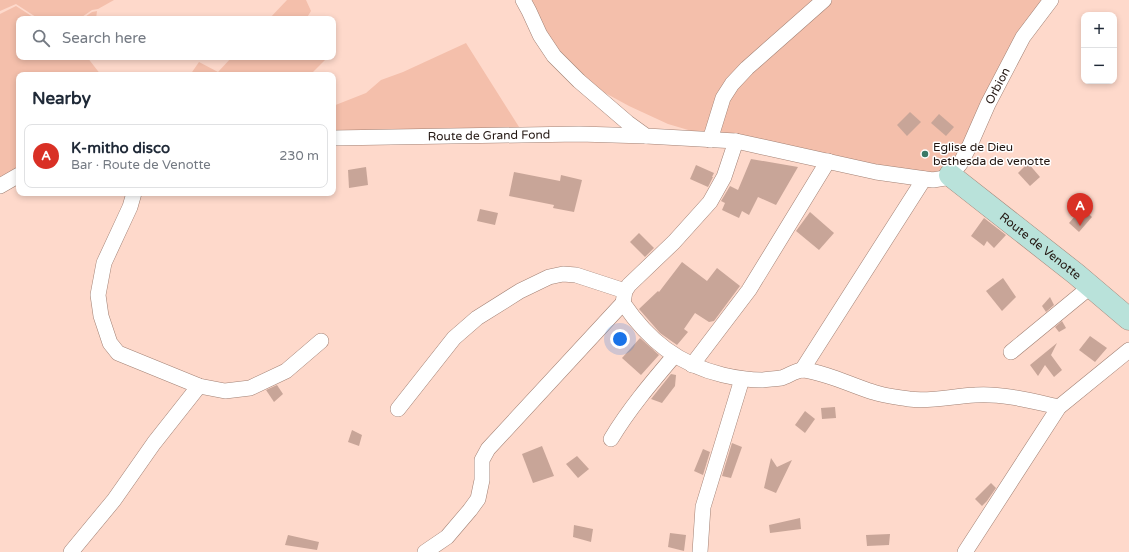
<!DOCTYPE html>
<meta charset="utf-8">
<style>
:root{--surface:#fff;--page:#f2f2f3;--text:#1f2937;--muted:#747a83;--line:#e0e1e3;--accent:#d93025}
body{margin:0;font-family:"Varela Round",sans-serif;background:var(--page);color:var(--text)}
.controls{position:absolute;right:12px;top:12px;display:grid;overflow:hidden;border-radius:8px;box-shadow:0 2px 6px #0003}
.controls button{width:36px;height:36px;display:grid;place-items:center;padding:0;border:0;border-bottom:1px solid var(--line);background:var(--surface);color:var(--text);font:20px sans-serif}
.you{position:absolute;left:620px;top:339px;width:14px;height:14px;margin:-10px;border:3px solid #fff;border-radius:50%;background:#1a73e8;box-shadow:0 0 0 6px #1a73e833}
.badge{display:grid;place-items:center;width:26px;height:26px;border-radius:50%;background:var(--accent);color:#fff;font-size:13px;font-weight:700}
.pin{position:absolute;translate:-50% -33px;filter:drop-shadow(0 1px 2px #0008)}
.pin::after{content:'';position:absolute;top:21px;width:14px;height:12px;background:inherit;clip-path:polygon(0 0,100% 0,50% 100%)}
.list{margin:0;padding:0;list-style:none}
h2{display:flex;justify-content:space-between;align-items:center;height:52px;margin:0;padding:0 16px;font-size:17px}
h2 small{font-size:13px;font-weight:400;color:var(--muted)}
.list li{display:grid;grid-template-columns:26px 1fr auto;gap:12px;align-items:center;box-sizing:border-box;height:64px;margin:0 8px 8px;padding:0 8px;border:1px solid var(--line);border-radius:8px}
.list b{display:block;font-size:15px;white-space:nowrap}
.list p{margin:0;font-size:13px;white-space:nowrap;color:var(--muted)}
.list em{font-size:13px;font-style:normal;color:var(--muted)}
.icon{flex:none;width:22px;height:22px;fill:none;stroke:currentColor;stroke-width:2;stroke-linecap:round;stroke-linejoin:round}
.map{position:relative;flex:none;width:1129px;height:552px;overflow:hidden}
.search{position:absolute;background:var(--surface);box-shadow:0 2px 6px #0003;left:16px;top:16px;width:320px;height:44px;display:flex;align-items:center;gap:10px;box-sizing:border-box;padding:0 14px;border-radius:8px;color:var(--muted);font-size:15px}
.panel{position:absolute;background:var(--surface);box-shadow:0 2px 6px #0003;left:16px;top:72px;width:320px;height:124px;border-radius:8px}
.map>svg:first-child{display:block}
.green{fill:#f4bfab}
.building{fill:#c8a598}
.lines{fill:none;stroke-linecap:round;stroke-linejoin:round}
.street-casing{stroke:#a28174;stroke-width:16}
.secondary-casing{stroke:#a28174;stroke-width:23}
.street{stroke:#fff;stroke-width:15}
.secondary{stroke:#b9e2da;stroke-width:22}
.poi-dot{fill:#397967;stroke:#fff;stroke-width:1.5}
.labels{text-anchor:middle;stroke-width:3;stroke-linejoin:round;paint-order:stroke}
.street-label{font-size:12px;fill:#211510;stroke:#fff}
.poi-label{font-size:12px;fill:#211510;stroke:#fff;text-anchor:start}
</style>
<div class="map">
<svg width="1129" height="552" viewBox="0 0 1129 552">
<rect width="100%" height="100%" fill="#fed9cb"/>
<g class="green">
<path d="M0,0h114l-16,9 -6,1 -13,9h-40l-23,-15 -16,7z"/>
<path d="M287,0h19l5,11 -5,8h-37z"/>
<path d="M530,0h518l-85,164 -33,13 -198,-34 -64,-19 -39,-18 -44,-24 -36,-42z"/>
<path d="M16,6l20,13h-17v38h68l14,18h-82v102l-19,11v-174z"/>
<path d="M97,11l-1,8h-14l10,-7z"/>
<path d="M466,43l60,95h-193v-32l33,-13 15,-13 22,-8z"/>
<path d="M232,57h96l-18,18h-120l9,-13 19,10z"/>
</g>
<g class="building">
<path d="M910,112l11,10 -14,14 -10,-11z"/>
<path d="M939,114l15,13 -8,9 -15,-13z"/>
<path d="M751,159l47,8 -22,38 -18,-8 -9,18 -7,-4 -3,7 -17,-8 3,-7 -4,-2 9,-15 8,4z"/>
<path d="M1028,163l12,14 -10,9 -12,-13z"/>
<path d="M696,165l18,8 -2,4h1l-5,10 -18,-8z"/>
<path d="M366,167l2,18 -19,3 -1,-18z"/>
<path d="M514,172l46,9 1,-6 21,5 -8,32 -21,-4 1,-3 -45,-9z"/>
<path d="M1082,208l10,9 -13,15 -10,-9z"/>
<path d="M480,209l18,4 -3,12 -18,-4z"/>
<path d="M810,212l24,21 -15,17 -23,-19z"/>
<path d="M984,218l22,17 -12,13 -7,-7 -3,5 -13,-10z"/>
<path d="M639,233l15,15 -9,9 -15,-15z"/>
<path d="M682,262l25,19 10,-13 23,18 -26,35 -5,1 -14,-9 -11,16 4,3 -11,13 -17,-12 -21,-24 19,-18 1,1z"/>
<path d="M1003,278l13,19 -14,14 -16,-20z"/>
<path d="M1050,297l4,8 -8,7 -4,-6z"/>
<path d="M1062,321l4,7 -7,4 -4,-5z"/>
<path d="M1090,336l17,12 -12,14 -16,-12z"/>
<path d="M640,338l19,17 -18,20 -19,-17z"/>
<path d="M1057,343l-6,12 11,15 -8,7 -9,-12 -7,11 -8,-11z"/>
<path d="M671,374l5,1 -1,11 -13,17 -11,-4z"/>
<path d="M277,385l6,9 -9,8 -8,-12z"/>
<path d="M835,407l1,11 -14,1 -1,-11z"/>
<path d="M805,411l10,8 -10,14 -10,-8z"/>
<path d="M352,430l10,5 -3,11 -11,-4z"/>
<path d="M732,443l10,4 -11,31 -9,-2z"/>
<path d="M542,446l12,30 -21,7 -11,-29z"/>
<path d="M703,449l7,3 -7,23 -9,-4z"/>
<path d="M577,456l12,13 -11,9 -12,-14z"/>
<path d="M771,458l6,9 15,-7 -16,33 -12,-5z"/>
<path d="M991,483l5,5 -9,13 -5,5 -7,-7z"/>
<path d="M800,518l1,11 -31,4 -1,-8z"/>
<path d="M574,525l19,4 -2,13 -18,-5z"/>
<path d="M670,533l16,2 -2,16 -16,-4z"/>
<path d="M890,534l-1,11 -22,1 -1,-11z"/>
<path d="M288,535l31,7 -2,8 -32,-5z"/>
</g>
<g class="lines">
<g class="street-casing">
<g id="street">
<path id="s1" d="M523,0l6,11 11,24 14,21 25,25 49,42 18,13 90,5 140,31 57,8 12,-2 5,-3 10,-11 10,-19 18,-41 35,-67 28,-37"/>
<path id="s2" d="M333,138l246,-4 67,2"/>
<path d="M710,140l13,-42 9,-14 15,-16 77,-68"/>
<path d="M0,186l19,-11"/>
<path d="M134,193l-4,14 -26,56 -6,32 3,21 9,27 8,10 81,33 26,5 25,-3 36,-17 35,-30"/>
<path d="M623,303c26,38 55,61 100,72 13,3 26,5 39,5 6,-1 13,-1 19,-2 7,-2 15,-8 22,-8 25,3 47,15 70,22 11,4 24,5 36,7 22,3 44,-3 66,-4 27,-2 57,6 84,12"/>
<path d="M1011,352l79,-65"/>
<path d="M692,365l57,-75 79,-129"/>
<path d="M802,370l122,-191"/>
<path d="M398,409l56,-71 23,-20 43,-27 29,-14 14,-3 13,1 49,16"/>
<path d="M611,439c18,-30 40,-56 63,-83"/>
<path d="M71,552l43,-52 40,-57 45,-57"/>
<path d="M425,552l22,-15 23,-27 8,-11 4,-19v-20l6,-11 135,-146 2,-12 4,-6 45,-43 36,-40 14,-25 12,-36"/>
<path d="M700,552l3,-45 39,-128"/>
<path d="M965,552l94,-145 70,-57"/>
</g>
</g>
<g class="secondary-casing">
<g id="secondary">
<path id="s3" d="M950,175l126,99 53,45"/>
</g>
</g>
<use href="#street" class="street"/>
<use href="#secondary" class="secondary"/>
</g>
<circle class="poi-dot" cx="925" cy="154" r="4"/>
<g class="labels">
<g class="street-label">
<text dy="4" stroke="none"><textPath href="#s1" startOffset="597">Orbion</textPath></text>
<text dy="4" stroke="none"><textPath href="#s2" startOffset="156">Route de Grand Fond</textPath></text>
<text dy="4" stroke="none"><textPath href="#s3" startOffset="115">Route de Venotte</textPath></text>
</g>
<g class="poi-label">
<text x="933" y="151">Eglise de Dieu<tspan x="933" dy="14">bethesda de venotte</tspan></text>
</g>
</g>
</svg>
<div class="controls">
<button>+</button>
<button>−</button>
</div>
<div class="you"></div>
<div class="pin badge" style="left:1080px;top:226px">A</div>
<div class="search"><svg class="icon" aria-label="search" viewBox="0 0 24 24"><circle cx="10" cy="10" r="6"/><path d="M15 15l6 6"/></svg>Search here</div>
<section class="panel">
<h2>Nearby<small></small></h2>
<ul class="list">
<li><span class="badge">A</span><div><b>K-mitho disco</b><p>Bar · Route de Venotte</p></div><em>230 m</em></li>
</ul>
</section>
</div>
